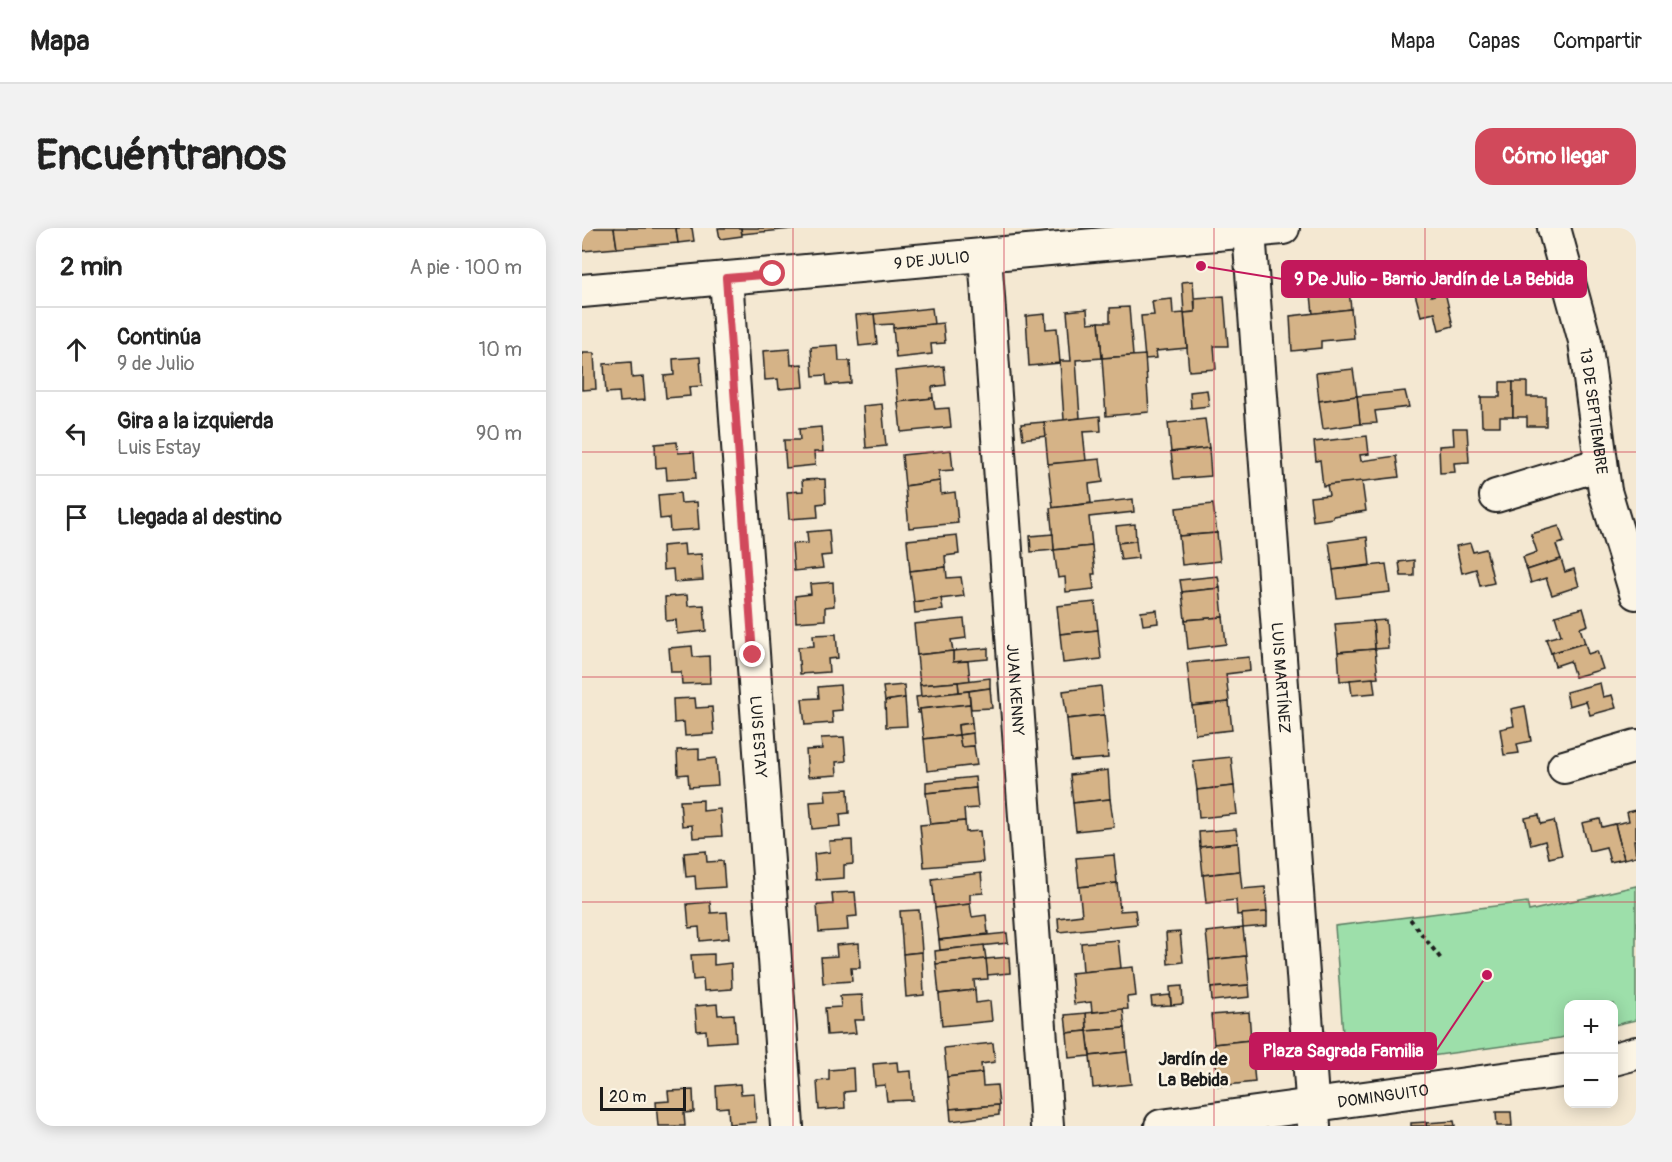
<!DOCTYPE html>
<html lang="es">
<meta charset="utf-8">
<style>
:root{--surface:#fff;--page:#f2f2f2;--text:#222;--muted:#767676;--line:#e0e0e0;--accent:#d1495b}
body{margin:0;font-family:Pangolin,sans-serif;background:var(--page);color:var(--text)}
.controls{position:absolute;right:18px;bottom:18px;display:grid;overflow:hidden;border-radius:12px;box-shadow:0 3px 15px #0003}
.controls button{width:54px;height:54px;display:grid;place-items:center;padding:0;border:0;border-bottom:2px solid var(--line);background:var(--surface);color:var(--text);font:30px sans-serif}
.scale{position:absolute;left:18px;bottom:15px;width:86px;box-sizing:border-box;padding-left:6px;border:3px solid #1c1c1c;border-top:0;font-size:16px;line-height:21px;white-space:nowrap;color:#1c1c1c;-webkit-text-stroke:4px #fcf5e5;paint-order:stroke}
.stop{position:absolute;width:18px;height:18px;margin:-14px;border:4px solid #d1495b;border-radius:50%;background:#fff}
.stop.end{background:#d1495b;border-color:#fff;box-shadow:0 2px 6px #0008}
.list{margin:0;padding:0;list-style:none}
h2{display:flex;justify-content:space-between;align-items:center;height:78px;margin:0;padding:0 24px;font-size:26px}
h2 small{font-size:20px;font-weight:400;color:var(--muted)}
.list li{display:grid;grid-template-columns:39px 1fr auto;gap:18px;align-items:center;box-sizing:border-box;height:84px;padding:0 24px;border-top:2px solid var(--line)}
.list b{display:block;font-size:22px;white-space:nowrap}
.list p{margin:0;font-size:20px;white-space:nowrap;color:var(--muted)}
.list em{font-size:20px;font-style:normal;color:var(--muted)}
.icon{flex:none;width:33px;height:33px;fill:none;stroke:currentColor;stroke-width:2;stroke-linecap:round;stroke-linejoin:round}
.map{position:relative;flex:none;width:1054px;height:898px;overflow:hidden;border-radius:18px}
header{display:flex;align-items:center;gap:36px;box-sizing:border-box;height:84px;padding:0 30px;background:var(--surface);border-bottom:2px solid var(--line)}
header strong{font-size:28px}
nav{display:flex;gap:33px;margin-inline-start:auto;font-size:21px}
.intro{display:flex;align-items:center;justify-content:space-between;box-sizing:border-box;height:144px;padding:0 36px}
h1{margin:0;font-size:42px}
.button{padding:15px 27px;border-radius:18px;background:var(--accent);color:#fff;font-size:21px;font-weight:700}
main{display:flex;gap:36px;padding:0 36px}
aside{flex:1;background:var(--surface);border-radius:18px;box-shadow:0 3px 15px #0003}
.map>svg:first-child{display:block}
.park{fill:#9ddfaa;stroke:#5c7e63;stroke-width:1.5}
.building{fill:#d5b387;stroke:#1c1c1c;stroke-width:1.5}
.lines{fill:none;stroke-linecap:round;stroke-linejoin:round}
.minor-casing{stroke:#1c1c1c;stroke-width:36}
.path{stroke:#1c1c1c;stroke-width:4;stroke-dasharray:4.5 4.5;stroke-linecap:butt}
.minor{stroke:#fcf5e5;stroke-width:32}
.route{stroke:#d1495b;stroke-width:8}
.grid{fill:none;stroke:#d1495b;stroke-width:1.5;stroke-opacity:0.55}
.labels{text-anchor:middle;stroke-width:5;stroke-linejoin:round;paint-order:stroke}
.street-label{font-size:16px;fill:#1c1c1c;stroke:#fcf5e5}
.neighbourhood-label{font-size:18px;font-weight:bold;fill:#1c1c1c;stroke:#fcf5e5}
.leader{fill:none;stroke:#c2185b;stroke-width:2}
.callout-dot{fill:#c2185b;stroke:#fcf5e5;stroke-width:2}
.callout{fill:#c2185b;stroke:#c2185b;stroke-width:2}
.callout-label{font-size:18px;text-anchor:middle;font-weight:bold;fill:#fff}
</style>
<header>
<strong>Mapa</strong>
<nav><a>Mapa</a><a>Capas</a><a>Compartir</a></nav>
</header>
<div class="intro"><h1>Encuéntranos</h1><a class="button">Cómo llegar</a></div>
<main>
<aside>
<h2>2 min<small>A pie · 100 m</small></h2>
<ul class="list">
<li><svg class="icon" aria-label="ahead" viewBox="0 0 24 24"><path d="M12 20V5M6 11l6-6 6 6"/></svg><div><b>Continúa</b><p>9 de Julio</p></div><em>10 m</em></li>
<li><svg class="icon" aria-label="left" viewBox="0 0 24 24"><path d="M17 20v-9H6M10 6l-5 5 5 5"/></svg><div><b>Gira a la izquierda</b><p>Luis Estay</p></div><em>90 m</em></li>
<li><svg class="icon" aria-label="arrive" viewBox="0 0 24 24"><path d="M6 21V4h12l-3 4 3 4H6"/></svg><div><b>Llegada al destino</b></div></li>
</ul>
</aside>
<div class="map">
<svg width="1054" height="898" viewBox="0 0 1054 898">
<rect width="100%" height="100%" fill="#f4e8d2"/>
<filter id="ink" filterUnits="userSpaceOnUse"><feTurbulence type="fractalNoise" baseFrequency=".0167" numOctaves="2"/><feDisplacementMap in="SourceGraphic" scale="12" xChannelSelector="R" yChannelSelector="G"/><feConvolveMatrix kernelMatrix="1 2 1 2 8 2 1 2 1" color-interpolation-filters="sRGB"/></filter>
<g filter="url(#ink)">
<path class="park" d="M1054,658v134l-22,5v-21h-45l-1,32 -8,2 -193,27 -23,-17 -9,-122 192,-24 2,9z"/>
<g class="building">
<path d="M0,0h32l3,20 -34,3z"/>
<path d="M32,0h62l2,15 -61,5z"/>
<path d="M94,0h16l2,13 -16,2z"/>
<path d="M136,0h23l1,8 -22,3z"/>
<path d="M159,0h60l-59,6z"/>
<path d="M611,53l2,31 -11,1 -2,-31z"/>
<path d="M766,53l3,28 -38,5 -3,-29z"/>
<path d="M847,59l2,9 14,-4 8,34 -14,4 -4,-17 -14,3 -7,-26z"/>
<path d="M642,68l4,50h-14l2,23 -27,2 -5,-58 11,-1v-14z"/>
<path d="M590,71l1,15 11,-1 3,35 -31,3 1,7 -12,1 -4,-43 13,-1 -2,-14z"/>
<path d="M547,79l4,49 -31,2 -3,-36h11v-14z"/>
<path d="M350,80l2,16 -41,4v-4l-18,1 -1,-11z"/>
<path d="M505,81l1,14 11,-1 3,36 -26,2 4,58 -16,2 -4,-59h11l-4,-50z"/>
<path d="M769,81l3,29 -33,3v7l-29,3 -2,-35z"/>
<path d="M292,86l3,30 -18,2 -3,-31z"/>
<path d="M463,86l1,15 11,-1 3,35 -31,3 -3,-50z"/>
<path d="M361,95l2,20 -14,1 1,10 -36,4 -3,-30z"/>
<path d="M256,117l1,16h11l1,22 -24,2 -1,-10 -13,1 -2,-29z"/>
<path d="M208,121l1,16 11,-1 2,23 -25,2 -1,-10 -13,1 -2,-29z"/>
<path d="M0,125h12l2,36 -14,1z"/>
<path d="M563,127l4,57 -43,4 -4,-58z"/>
<path d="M118,129l2,29 -13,1 1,9 -24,2 -2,-22 10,-1 -1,-16z"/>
<path d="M49,134l1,16 11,-1 2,23 -25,2 -1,-10 -13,1 -2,-29z"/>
<path d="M362,138l2,19 -14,2 1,11 -35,4 -3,-31z"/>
<path d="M771,141l4,27 -38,5 -3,-28z"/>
<path d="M918,154h13v35h-13v9h-18l-1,-29h19z"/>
<path d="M931,154h14v15h19v29h-19v-9h-14z"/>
<path d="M625,162l2,16 -18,2 -1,-16z"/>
<path d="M823,163l4,16 -34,4 2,12 -17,1 -3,-28z"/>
<path d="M775,168l3,28 -37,5 -4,-28z"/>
<path d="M351,170l2,11 14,-1 2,19 -50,5 -3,-30z"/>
<path d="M300,176l4,42 -20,2 -3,-42z"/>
<path d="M518,188l1,15 -18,1 3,29 -38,3 -4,-42z"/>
<path d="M623,191l4,29 -38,4 -3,-29z"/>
<path d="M462,194l2,14 -23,3 -2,-15z"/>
<path d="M239,199l2,25h-9l1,13 -29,3 -2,-28h16l-1,-11z"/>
<path d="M871,200h14l2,34 -15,1 1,9 -15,1 -1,-27 15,-1z"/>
<path d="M785,208l2,18 -9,1 1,6 35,-5 3,21 -76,9 -3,-26 -4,1 -2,-19z"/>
<path d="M95,214l1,11 16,-1 2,26 -29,2 -1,-13 -10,1 -1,-24z"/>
<path d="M627,220l2,28 -37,3 -3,-27z"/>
<path d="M369,222l2,20 -14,1 1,10 -35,5 -3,-31z"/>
<path d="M518,231l3,23 -14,2 2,19 -38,5 -5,-44z"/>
<path d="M243,251l1,24 -9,1 1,13 -29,2 -2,-27 16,-1 -1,-11z"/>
<path d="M358,253l1,13 14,-2 3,31 -49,5 -4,-42z"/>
<path d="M780,253l4,30 -33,5v2l-20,3 -3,-24 19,-2 -2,-10z"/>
<path d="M98,265l1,10 16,-1 2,27 -29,2 -1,-13 -9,1 -2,-24z"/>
<path d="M551,271l1,13 -45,5 3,29 -38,4 -4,-42z"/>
<path d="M631,276l4,29 -38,3 -3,-28z"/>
<path d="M553,296l1,17 -18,2 -2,-17z"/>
<path d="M977,298l5,16 -8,3 5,14 -34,11 -4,-13 14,-5 -6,-18z"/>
<path d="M247,302l2,25 -10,1 2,12 -29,3 -2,-27 16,-1 -1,-11z"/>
<path d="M635,305l3,28 -38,4 -3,-29z"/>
<path d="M471,306l1,16 -23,2 -1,-16z"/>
<path d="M375,307l2,19 -14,2 1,11 -36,4 -3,-31z"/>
<path d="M785,309l3,28 -37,5 -4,-28z"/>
<path d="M554,313l2,17 -17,2 -3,-17z"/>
<path d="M888,315l3,9 13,-3 8,34 -14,3 -4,-17 -14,4 -6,-27z"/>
<path d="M102,316l1,11 16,-1 2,26 -29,2 -1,-13 -10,1 -1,-24z"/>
<path d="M510,318l3,28h-3l2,15 -28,3 -1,-15 -7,1 -4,-28z"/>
<path d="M979,331l4,13 9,-3 5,17 -27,9 -6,-17 -15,5 -4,-13z"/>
<path d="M832,332v16h-13l-2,-14z"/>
<path d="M804,336l4,28 -53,6 -4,-28z"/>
<path d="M364,339l1,11 14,-1 3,19 -50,6 -4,-31z"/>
<path d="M636,348l2,12 -38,4 -2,-12z"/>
<path d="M251,354l1,24 -9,1v13l-29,2 -1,-26 16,-2 -1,-10z"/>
<path d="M638,360l3,29 -38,3 -3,-28z"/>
<path d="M105,367l1,11 16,-1 2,26 -29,3 -1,-14 -10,1 -1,-24z"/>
<path d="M359,370l2,12 -28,3 -1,-11z"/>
<path d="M513,374l3,28 -38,4 -3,-28z"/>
<path d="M1001,380l5,17 -8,3 5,15 -34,10 -5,-14 15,-4 -6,-19z"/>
<path d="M575,382l1,13 -15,2 -2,-13z"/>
<path d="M641,389l3,27 -38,5 -3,-29z"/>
<path d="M382,391l2,19 -15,2 2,11 -36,4 -3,-31z"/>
<path d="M804,392l2,28 -13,1 -2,-28z"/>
<path d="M791,393l2,28 -37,3 -3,-28z"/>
<path d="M516,402l3,29 -38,4 -3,-29z"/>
<path d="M254,406l2,24 -10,1 1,13 -29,2 -2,-27 16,-1 -1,-11z"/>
<path d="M1003,415l3,11 9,-3 6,18 -28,8 -5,-16 -15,5 -4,-13z"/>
<path d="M110,418l1,11 16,-1 1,27 -28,1 -1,-12h-10l-2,-24z"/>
<path d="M406,420v11l-35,3v-11z"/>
<path d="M793,421l3,29 -38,3 -2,-29z"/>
<path d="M371,423v11l15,-1 2,20 -50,4 -3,-30z"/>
<path d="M667,429l1,14 -24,3 3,28 -37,4 -5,-43z"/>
<path d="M408,450v10l-31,4 -1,-10z"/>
<path d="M791,450l2,15 -23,2 -2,-15z"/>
<path d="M376,454l1,10 -38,5 -1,-12z"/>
<path d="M1018,455l3,14 9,-2 4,13 -26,7 -4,-14 -17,5 -3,-14z"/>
<path d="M258,457l2,25 -10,1 1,12 -28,2 -3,-26 17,-1 -1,-11z"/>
<path d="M322,457l1,13 -20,3 -2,-14z"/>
<path d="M519,458l3,29 -37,4 -4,-28z"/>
<path d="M408,460l2,20 -21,1 -2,-18z"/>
<path d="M387,463l1,13 -50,5 1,4h-3l-2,-16z"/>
<path d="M113,470l1,10 16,-1 2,27 -29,2 -1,-14 -10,1 -1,-24z"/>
<path d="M323,470l2,28 -21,1 -1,-26z"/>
<path d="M647,474l3,28 -37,4 -3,-28z"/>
<path d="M388,476l2,19 -14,2 1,10 -35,4 -4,-30z"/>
<path d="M943,478l6,35 -14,3 2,9 -15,2 -4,-26 14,-3 -3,-17z"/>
<path d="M522,487l4,43 -37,3 -4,-42z"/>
<path d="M390,495l1,10 -14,2 -1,-10z"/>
<path d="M391,505l1,13 -13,1 -2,-12z"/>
<path d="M377,507l2,12 13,-1 3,19 -50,6 -3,-32z"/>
<path d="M262,509l2,24 -10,1 1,13 -29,2 -2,-27 16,-1 -1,-11z"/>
<path d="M117,521v11l17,-2 2,27 -29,2 -1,-13 -10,1 -1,-25z"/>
<path d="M649,529l3,29 -37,4 -4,-29z"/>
<path d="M526,542l2,29 -37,4 -3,-28z"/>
<path d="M393,549l1,11 -50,5v-11z"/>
<path d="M652,558l3,28 -38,4 -2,-28z"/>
<path d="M394,560l2,20 -14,1 1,12 -35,3 -4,-31z"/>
<path d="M266,561l1,24 -9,1 1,12 -29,3 -2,-27 16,-1 -1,-11z"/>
<path d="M528,571l4,28 -38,4 -3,-28z"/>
<path d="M121,572v11l17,-2 2,27 -29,2 -1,-13 -10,1 -2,-25z"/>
<path d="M1054,582v30h-2l2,16 -12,3 -9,-35 14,-3 -2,-9z"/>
<path d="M957,587l2,9 13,-3 8,34 -13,3 -4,-17 -14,4 -6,-27z"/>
<path d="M1018,591l2,8 13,-3 9,35 -14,3 -4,-15 -17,4 -7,-28z"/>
<path d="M383,593l1,11 14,-1 3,31 -59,5 -4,-42z"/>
<path d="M654,601l2,14 -38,4 -1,-15z"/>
<path d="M270,612l1,24 -9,1v13l-28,2 -2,-26 16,-2 -1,-11z"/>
<path d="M656,615l2,28 -37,4 -3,-28z"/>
<path d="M124,623l1,11 16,-1 2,26 -29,2 -1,-13 -9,1 -2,-24z"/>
<path d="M532,627l3,28 -38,4 -3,-29z"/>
<path d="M658,643l2,18 23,-2 2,25 -30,3 -1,-15 -30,3 -3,-28z"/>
<path d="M399,645l2,20 -13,1v10l-35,4 -3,-29z"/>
<path d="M535,655l3,28 15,-1 2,14 -78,8 -1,-14 24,-3 -3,-28z"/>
<path d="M273,664l2,24 -10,1 1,13 -29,2 -2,-27 16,-1 -1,-11z"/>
<path d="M128,674l1,11 16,-1 2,26 -29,3 -1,-14 -10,1 -2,-24z"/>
<path d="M388,676l2,13 14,-2 2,19 -49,6 -4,-32z"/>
<path d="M337,682l3,42 -19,2 -3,-43z"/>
<path d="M685,684v14l-24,2 -1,-14z"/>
<path d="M661,700l3,28 -37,4 -3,-28z"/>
<path d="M598,704l3,30 -15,2 -2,-31z"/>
<path d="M425,705l1,10 -68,7 -1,-10z"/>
<path d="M536,712l3,28 -38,4 -2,-29z"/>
<path d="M277,715l1,25h-9l1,13 -29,2 -2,-26 16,-1 -1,-11z"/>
<path d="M402,717l2,14 -50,5 -1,-13z"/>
<path d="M340,724l2,43 -18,2 -3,-43z"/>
<path d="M132,726v11l17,-2 1,26 -28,2 -1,-12 -10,1 -2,-25z"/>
<path d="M664,728l3,29 -38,3 -2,-28z"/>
<path d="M427,729l1,16 -23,2 -1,-16z"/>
<path d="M404,731l2,20 -14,1 1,10 -36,4 -3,-30z"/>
<path d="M551,739l3,29 -9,1 1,12 -36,3 -1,-10 -17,2 -3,-31z"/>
<path d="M667,757l1,12 -38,4 -1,-13z"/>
<path d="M600,758l1,18 -12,1 -1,-18z"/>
<path d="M393,762l1,13 14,-2 2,20 -50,5 -3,-32z"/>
<path d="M280,767l2,25h-10l2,13 -29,2 -2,-27 16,-1 -1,-11z"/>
<path d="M588,767l1,10 -19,1 -1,-9z"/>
<path d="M135,776l1,11 16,-1 2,27 -29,2 -1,-13 -9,1 -2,-25z"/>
<path d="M541,781l2,19 -38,3 -1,-18z"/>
<path d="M667,784l2,28 -37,4 -3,-29z"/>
<path d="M504,785l1,18 -20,2 -2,-18z"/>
<path d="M543,800l2,24 -37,4 -3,-25z"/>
<path d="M505,803l3,25 -21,2 -2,-25z"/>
<path d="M669,812l4,42 -37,4 -4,-42z"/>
<path d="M411,815l2,19 -14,2 1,9 -35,4 -3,-29z"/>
<path d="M545,824l4,32 -38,4 -3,-32z"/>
<path d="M315,834l1,10 13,-1 2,29 -26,1 -2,-16 -10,1 -2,-22z"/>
<path d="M271,840l1,23 -10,1 1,16 -26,2 -2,-29 12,-1v-10z"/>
<path d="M400,845l1,13 14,-1 2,20 -49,4 -3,-32z"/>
<path d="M158,856l1,10 13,-1 2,29 -27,2 -1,-17 -11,1 -1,-22z"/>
<path d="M111,862l1,22 -10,1 1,13h-27l-2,-24 13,-1 -1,-10z"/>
<path d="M417,877v10l-48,6 -1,-12z"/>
<path d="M914,884h15l1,14h-15z"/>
<path d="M872,893l1,5h-29v-3z"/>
<path d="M844,894v4h-15v-3z"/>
</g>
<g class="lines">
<g class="minor-casing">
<g id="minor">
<path id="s1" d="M972,0l31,113 20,150 31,102"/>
<path id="s2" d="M667,3l65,895"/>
<path id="s3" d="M403,27l62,871"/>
<path id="s4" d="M144,50l61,848"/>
<path id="s5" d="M0,63l701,-63"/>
<path d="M914,268l105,-32"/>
<path d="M982,539l72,-21"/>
<path d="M1032,831l22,-6"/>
<path id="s6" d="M579,898l408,-56"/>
</g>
</g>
<path class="path" d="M828,691l31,40"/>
<use href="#minor" class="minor"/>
</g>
</g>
<g class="lines" filter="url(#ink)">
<path class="route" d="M171,427l-27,-377 47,-4"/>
</g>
<path class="grid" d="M211,0v898M422,0v898M632,0v898M843,0v898M0,224h1054M0,449h1054M0,674h1054"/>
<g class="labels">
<g class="street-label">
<text dy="6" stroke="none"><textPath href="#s5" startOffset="351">9 DE JULIO</textPath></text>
<text dy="6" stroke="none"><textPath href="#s1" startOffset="188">13 DE SEPTIEMBRE</textPath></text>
<text dy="6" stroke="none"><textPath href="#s2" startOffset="448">LUIS MARTÍNEZ</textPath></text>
<text dy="6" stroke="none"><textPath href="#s3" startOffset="436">JUAN KENNY</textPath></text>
<text dy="6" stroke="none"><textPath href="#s4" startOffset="460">LUIS ESTAY</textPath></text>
<text dy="6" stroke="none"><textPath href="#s6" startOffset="224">DOMINGUITO</textPath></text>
</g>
<g class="neighbourhood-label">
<text x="611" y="837">Jardín de<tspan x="611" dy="21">La Bebida</tspan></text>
</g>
</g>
<path class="leader" d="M619 38L700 51M905 747L854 823"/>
<g class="callout-dot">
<circle cx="619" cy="38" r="6"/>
<circle cx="905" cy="747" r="6"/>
</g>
<g class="callout">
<rect x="700" y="33" width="304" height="36" rx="6"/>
<rect x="668" y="805" width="186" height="36" rx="6"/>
</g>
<g class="callout-label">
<text x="852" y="57">9 De Julio - Barrio Jardín de La Bebida</text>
<text x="761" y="829">Plaza Sagrada Familia</text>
</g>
</svg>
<div class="controls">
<button>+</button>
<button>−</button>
</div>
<div class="scale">20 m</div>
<div class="stop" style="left:191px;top:46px"></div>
<div class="stop end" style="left:171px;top:427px"></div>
</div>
</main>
